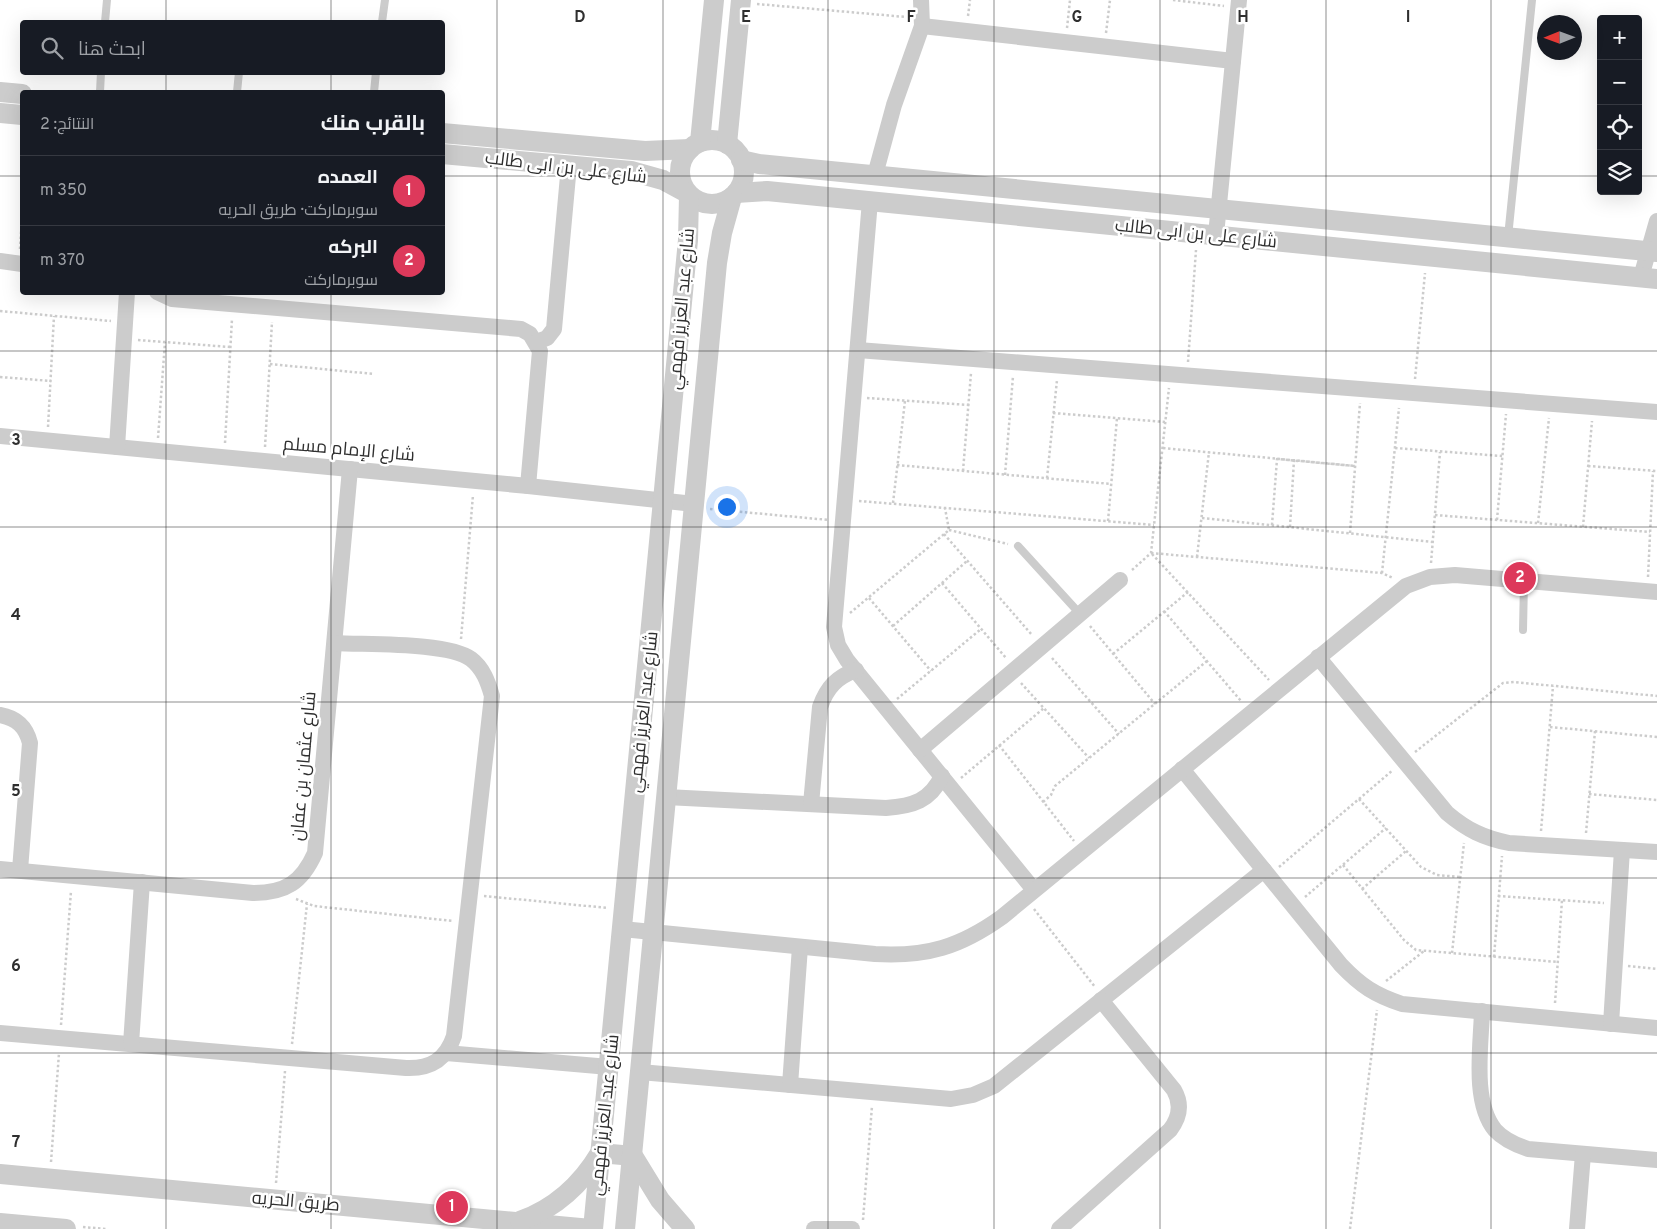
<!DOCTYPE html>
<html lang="ar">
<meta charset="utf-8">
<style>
:root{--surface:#171b24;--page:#242831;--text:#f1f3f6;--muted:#9ea1a6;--line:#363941;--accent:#dd395b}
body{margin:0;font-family:Overpass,Cairo,sans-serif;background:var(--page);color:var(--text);direction:rtl}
.controls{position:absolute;right:15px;top:15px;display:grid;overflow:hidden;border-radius:5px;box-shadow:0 5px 20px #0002}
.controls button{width:45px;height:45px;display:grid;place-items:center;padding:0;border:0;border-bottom:1px solid var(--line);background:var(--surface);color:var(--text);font:25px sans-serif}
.compass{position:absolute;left:1537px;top:15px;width:45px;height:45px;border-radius:50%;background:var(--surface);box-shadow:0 5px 20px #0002;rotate:269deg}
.you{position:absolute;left:726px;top:506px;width:18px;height:18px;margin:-12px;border:4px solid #fff;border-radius:50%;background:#1a73e8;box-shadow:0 0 0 8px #1a73e833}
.badge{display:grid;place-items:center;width:32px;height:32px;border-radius:50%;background:var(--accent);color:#fff;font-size:16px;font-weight:700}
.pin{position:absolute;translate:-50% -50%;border:2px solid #fff;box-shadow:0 1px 5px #0006}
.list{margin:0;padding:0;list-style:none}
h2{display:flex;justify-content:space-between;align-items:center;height:65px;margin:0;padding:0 20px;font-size:21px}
h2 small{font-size:16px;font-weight:400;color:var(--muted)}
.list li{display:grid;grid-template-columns:32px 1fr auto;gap:15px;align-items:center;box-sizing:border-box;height:70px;padding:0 20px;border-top:1px solid var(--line)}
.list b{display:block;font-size:19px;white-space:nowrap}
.list p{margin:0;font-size:16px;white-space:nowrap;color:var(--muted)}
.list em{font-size:16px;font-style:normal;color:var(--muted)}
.icon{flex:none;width:28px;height:28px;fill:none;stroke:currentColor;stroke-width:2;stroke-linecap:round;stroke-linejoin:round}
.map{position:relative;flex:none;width:1657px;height:1229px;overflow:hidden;direction:ltr}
.search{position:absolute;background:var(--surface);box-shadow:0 5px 20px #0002;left:20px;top:20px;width:425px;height:55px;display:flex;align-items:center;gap:12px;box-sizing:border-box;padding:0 18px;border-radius:5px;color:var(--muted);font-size:19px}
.panel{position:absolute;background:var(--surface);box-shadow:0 5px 20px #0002;left:20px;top:90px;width:425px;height:205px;border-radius:5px;direction:rtl}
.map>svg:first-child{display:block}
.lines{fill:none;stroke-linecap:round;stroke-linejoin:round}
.path{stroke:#ccc;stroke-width:2.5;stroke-dasharray:2.5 2.5;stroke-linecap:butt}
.service{stroke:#ccc;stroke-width:8}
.minor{stroke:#ccc;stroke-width:16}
.tertiary{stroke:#ccc;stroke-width:20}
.grid{fill:none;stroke:#2f2f2f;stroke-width:1;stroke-opacity:0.55}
.labels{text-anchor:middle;stroke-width:5;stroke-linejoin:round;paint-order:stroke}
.street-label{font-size:18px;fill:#2f2f2f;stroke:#fff}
.grid-label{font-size:16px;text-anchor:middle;font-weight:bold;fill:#2f2f2f;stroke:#fff;stroke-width:5;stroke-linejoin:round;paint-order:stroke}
</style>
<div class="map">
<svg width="1657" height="1229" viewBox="0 0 1657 1229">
<rect width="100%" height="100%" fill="#fff"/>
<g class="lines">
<g class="path">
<path d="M1173,0l51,6"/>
<path d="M757,4l149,13"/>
<path d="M968,16l2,-16"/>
<path d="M1067,28l3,-28"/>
<path d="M1106,33l4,-33"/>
<path d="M20,249l2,-32"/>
<path d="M0,311l111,10"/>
<path d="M138,340l92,7"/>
<path d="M1188,362l8,-112"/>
<path d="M270,364l104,10"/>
<path d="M0,377l51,4"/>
<path d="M1415,379l10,-106"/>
<path d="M867,398l102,7"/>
<path d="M1053,413l112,9"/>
<path d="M48,427l6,-111"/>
<path d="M158,438l7,-96"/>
<path d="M225,443l7,-124"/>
<path d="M265,447l7,-125"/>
<path d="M1163,448l192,18 -78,-7 -5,66"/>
<path d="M1395,448l107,8"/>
<path d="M897,465l214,19"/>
<path d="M1588,466l69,5"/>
<path d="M963,471l8,-98"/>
<path d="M1005,475l8,-99"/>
<path d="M1047,478l10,-98"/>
<path d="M859,501l295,24"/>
<path d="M893,503l12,-102"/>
<path d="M710,509l119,11"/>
<path d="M1435,515l215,17"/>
<path d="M1202,518l230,24"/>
<path d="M1497,520l9,-106"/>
<path d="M1108,521l9,-103"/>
<path d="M1538,523l11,-105"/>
<path d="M1290,527l4,-67"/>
<path d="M1583,527l9,-106"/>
<path d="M949,530l59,14"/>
<path d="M1350,533l10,-130"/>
<path d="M944,534l88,101"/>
<path d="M1151,553l231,20 11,5"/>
<path d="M1152,554l117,126"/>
<path d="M1197,557l12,-105"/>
<path d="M1431,563l9,-111"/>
<path d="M1132,570l19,-17 18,-165"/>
<path d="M1382,573l17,-165"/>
<path d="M1648,577l5,-106"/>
<path d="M942,583l64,75"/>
<path d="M869,598l62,73"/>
<path d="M1164,611l77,90"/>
<path d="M850,613l99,-83 -4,-22"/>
<path d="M893,626l74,-65"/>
<path d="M1090,626l65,78"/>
<path d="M461,639l12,-144"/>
<path d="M1113,654l75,-62"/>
<path d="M1052,658l67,76"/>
<path d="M1021,683l68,75"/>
<path d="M897,699l84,-70"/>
<path d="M1550,727l107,10"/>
<path d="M999,745l75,96"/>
<path d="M1415,752l88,-69 11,-1 143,14"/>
<path d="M961,778l83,-70"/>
<path d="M1589,794l68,6"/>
<path d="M1359,799l62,68 16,8 23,2"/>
<path d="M1043,802l8,-7 4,-9 152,-125"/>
<path d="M1541,831l12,-145"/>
<path d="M1586,833l9,-102"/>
<path d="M1343,865l61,75 12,10 142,12"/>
<path d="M1279,867l114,-97"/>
<path d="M1362,889l44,-38"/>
<path d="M484,896l124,12"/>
<path d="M1498,896l106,7"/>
<path d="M1305,897l81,-69"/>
<path d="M296,899l18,7 139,15"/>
<path d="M1034,909l61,78"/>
<path d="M1452,953l12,-110"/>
<path d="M1494,957l8,-101"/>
<path d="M1628,966l29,3"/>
<path d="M1386,981l38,-30"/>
<path d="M1555,1003l7,-103"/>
<path d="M61,1025l10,-134"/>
<path d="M292,1044l15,-140"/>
<path d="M51,1162l8,-109"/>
<path d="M276,1183l9,-112"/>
<path d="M863,1220l9,-114"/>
<path d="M83,1227l23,2"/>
<path d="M1350,1229l27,-219"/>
</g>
<g class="service">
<path d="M105,22l2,-22"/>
<path d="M382,22l3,-22"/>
<path d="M100,92l1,-20"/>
<path d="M237,92l2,-20"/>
<path d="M374,92l2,-20"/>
<path d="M1508,237l24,-237"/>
<path d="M1018,546l63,69"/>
<path d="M1523,630l1,-49"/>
</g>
<g class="minor">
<path d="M922,26l311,35"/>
<path d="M875,175l19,-70 28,-79 -1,-26"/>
<path d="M870,201l-36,426 4,18 9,15 187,230"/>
<path d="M1216,235l23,-235"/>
<path d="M0,261l22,3"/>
<path d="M1641,277l16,-56"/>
<path d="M157,292l15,7 349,30 9,5 10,17 -12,135"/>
<path d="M536,342l11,-4 7,-9 15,-164"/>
<path d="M858,350l799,62"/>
<path d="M0,436l528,50 166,18"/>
<path d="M117,447l10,-155"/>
<path d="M1318,657l129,156c20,17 37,25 62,30l148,9"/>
<path d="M0,715c17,3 26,12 30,28l-10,127"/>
<path d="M920,750l200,-170"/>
<path d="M1182,769l159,196c20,21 34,30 61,39l255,24"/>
<path d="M666,797l220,11c27,-2 44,-7 56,-32"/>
<path d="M811,804l9,-97c7,-20 17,-30 36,-37"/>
<path d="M0,869l253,24c33,0 49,-11 62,-40l35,-384"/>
<path d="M622,929l253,25c52,3 85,-7 127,-37l404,-331 24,-9 25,-2 202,17"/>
<path d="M1482,1011c-1,35 -10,91 13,119 9,10 21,15 33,19l129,11"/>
<path d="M1611,1024l11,-174"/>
<path d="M0,1033l406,35c24,1 40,-8 48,-32l38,-340c-4,-14 -9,-28 -21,-37 -23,-17 -104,-14 -136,-16"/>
<path d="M131,1044l11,-162"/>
<path d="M446,1053l163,14"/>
<path d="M640,1072l311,27 22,-4 21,-9 270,-216"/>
<path d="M790,1085l10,-138"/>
<path d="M814,1229h38"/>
<path d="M1059,1229l111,-99c10,-13 12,-26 4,-40l-73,-90"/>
<path d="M1577,1229l6,-75"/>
</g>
<g class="tertiary">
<path d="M0,92l22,2"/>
<path d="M0,113l22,2"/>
<path d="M442,133l203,18 45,-2"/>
<circle cx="712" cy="172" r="32"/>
<path d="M700,142l14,-142"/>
<path d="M727,144l14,-144"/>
<path d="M442,154l189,17 32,9 24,13"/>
<path d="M741,160l18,4 898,88"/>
<path d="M736,193l31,-2 890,88"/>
<path d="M0,1174l591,55"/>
<path d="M520,1221c36,-13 61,-36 80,-68l33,3 27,44 25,29"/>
<path d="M0,1223l66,6"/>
<path d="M593,1229l95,-989 1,-44"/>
<path d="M625,1229l92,-966 5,-30 10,-36"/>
</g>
</g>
<path class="grid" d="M166,0v22M331,0v22M497,0v1229M663,0v1229M828,0v1229M994,0v1229M1160,0v1229M1326,0v1229M1491,0v1229M166,72v20M331,72v20M0,176h22M442,176h1159M1638,176h19M166,292v937M331,292v937M0,351h1657M0,527h1657M0,702h1657M0,878h1657M0,1053h1657"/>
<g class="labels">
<g class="street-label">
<text transform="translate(566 167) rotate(7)" y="6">شارع على بن ابى طالب</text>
<text transform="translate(1196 233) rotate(6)" y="6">شارع على بن ابى طالب</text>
<text transform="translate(681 309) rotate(-85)" y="6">شارع عبد العزيز فهمي</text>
<text transform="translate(349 449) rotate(5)" y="6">شارع الإمام مسلم</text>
<text transform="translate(643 712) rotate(-84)" y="6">شارع عبد العزيز فهمي</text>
<text transform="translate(303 766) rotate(-85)" y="6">شارع عثمان بن عفان</text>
<text transform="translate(604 1115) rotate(-84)" y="6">شارع عبد العزيز فهمي</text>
<text transform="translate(296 1201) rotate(5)" y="6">طريق الحريه</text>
</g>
</g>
<g class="grid-label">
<text x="580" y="22">D</text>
<text x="746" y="22">E</text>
<text x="911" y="22">F</text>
<text x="1077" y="22">G</text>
<text x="1243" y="22">H</text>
<text x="1408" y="22">I</text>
<text x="16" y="445">3</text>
<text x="16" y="620">4</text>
<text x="16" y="796">5</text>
<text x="16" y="971">6</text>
<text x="16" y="1147">7</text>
</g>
</svg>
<div class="controls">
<button>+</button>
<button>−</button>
<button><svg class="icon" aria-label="locate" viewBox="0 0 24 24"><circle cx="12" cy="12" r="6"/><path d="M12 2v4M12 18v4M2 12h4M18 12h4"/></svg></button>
<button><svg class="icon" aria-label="layers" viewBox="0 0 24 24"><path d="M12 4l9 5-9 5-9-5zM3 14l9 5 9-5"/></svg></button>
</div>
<svg class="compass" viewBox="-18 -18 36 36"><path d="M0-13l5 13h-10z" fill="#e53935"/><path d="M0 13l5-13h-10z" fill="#9ea1a6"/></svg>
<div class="you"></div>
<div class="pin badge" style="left:452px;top:1207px">1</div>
<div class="pin badge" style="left:1520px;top:578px">2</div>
<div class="search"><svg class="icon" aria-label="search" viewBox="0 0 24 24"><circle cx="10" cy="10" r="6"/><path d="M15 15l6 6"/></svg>ابحث هنا</div>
<section class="panel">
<h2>بالقرب منك<small>النتائج: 2</small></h2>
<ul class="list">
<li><span class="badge">1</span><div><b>العمده</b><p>سوبرماركت · طريق الحريه</p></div><em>350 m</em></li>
<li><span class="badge">2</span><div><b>البركه</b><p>سوبرماركت</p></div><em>370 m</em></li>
</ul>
</section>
</div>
